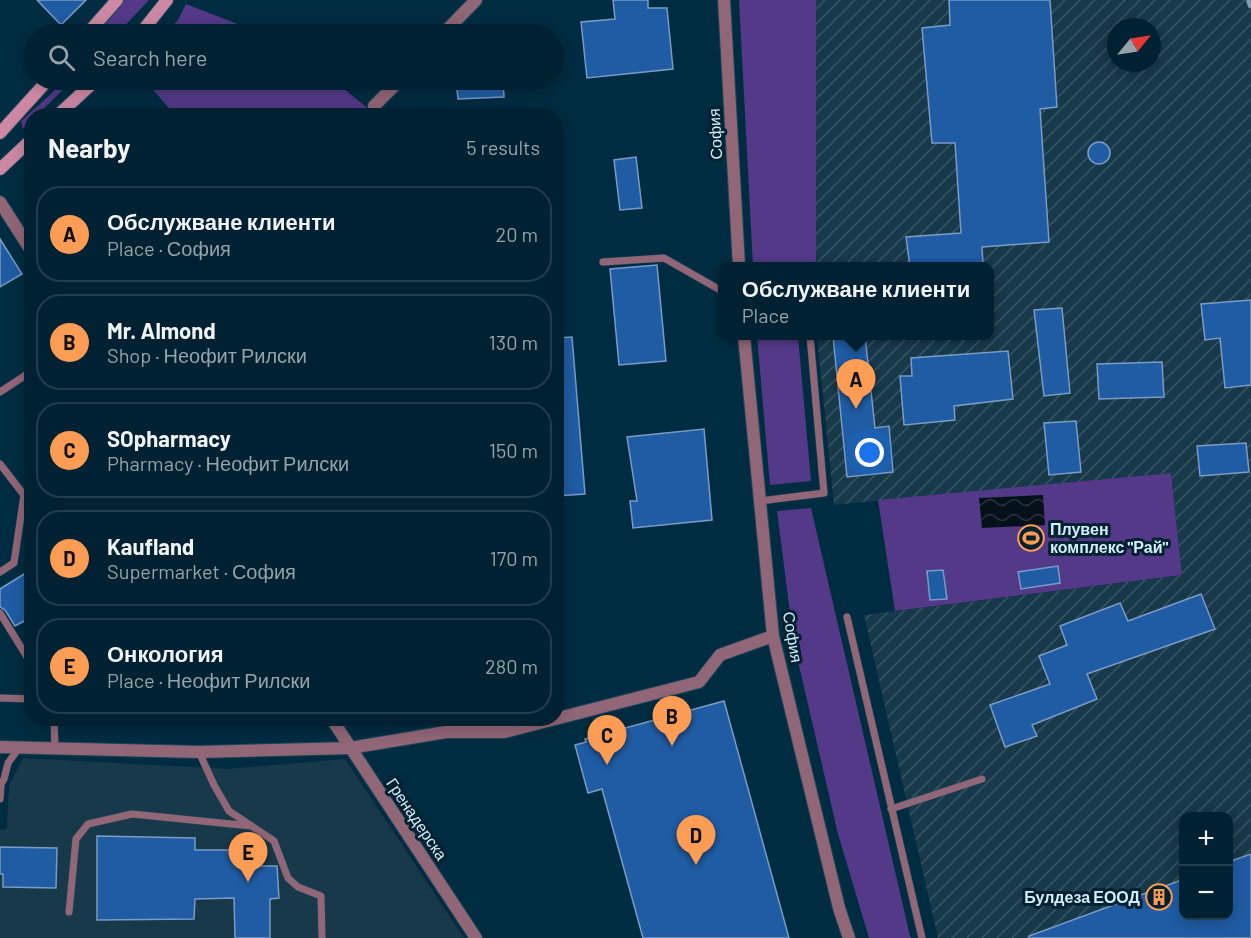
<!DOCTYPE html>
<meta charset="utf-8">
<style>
:root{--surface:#002131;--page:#0a2939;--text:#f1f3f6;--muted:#95a3ab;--line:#223e4d;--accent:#fd9c55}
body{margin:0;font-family:Barlow,sans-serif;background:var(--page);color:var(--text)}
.controls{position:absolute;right:18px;bottom:18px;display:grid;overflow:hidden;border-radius:12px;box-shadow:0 3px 15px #0003}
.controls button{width:54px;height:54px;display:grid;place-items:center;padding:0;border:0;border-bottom:2px solid var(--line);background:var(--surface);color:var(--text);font:30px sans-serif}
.compass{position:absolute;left:1107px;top:18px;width:54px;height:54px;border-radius:50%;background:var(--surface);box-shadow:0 3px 15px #0003;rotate:60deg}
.you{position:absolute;left:870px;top:453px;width:21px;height:21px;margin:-15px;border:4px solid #fff;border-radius:50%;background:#1a73e8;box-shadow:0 0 0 9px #1a73e833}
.badge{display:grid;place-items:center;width:39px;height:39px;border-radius:50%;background:var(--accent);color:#111;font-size:20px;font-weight:700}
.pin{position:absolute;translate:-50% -50px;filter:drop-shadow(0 2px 3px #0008)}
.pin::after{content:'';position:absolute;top:32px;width:21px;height:18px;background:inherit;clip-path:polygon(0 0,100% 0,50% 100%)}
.popup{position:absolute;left:718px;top:262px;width:276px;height:78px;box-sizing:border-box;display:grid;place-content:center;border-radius:12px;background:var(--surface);filter:drop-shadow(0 2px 4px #0005);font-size:20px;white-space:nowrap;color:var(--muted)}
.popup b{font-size:22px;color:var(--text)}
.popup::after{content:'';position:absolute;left:50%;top:100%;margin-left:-12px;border:12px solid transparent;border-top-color:var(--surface)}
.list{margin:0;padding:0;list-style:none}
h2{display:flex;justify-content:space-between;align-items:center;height:78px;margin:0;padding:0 24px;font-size:26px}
h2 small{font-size:20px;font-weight:400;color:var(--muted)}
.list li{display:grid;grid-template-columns:39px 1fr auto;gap:18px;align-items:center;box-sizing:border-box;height:96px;margin:0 12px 12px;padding:0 12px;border:2px solid var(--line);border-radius:24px}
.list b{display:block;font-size:22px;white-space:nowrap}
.list p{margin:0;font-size:20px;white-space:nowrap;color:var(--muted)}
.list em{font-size:20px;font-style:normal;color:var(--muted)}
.icon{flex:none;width:33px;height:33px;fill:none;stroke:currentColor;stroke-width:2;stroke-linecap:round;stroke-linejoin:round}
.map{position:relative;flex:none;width:1251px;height:938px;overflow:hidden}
.search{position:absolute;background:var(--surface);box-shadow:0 3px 15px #0003;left:24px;top:24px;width:540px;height:66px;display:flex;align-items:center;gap:15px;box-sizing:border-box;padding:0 21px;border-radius:33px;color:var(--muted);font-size:22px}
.panel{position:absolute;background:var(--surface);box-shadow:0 3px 15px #0003;left:24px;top:108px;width:540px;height:618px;border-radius:24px}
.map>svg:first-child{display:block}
.built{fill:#17394a}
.industrial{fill:url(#industrial-furrows);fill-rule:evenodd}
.grass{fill:#533988}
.water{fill:url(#water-waves)}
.building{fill:#1f5ca3;stroke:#7a9bc6;stroke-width:1.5}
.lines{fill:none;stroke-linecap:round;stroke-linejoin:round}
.service-casing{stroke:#1d475b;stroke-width:8}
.minor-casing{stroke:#1d475b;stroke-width:14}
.tertiary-casing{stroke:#1d475b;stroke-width:14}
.secondary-casing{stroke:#1d475b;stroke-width:14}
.service{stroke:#916676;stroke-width:7}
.minor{stroke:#916676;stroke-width:12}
.tertiary{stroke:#916676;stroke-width:12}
.secondary{stroke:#cd89a3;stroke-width:12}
.rail{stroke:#7d9fb1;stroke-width:4.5;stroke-dasharray:8 8;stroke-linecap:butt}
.labels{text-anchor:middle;stroke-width:6;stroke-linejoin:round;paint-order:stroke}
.street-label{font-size:16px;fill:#d2edfe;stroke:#042130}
.poi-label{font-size:16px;font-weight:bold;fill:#d2edfe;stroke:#042130;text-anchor:start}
</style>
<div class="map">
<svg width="1251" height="938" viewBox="0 0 1251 938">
<defs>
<pattern id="industrial-furrows" width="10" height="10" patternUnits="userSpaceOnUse" patternTransform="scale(1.5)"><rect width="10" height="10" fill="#17394a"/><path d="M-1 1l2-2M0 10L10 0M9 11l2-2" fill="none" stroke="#385665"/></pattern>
<pattern id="water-waves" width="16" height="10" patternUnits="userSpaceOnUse" patternTransform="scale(1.5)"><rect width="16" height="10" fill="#041119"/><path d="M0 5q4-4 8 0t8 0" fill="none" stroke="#28343c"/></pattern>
</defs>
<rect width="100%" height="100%" fill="#002c41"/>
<path class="built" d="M23,758l205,11 117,-10 119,179h-464v-108l7,-1 2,-43z"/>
<path class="industrial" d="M816,0h435v938h-313l-74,-323 318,-40 -11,-102 -337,32 -17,-169h173v-70h-174zM1116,27h36v36h-36zM1184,816h44v100h-44z"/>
<g class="grass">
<path d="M123,0h26l-32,34h-20z"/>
<path d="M739,0h77v266h-63z"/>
<path d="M186,4l77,30h-98l13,-14z"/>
<path d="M62,80h11l-36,35 -5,1 -1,5 -8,8 -2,-8 31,-28z"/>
<path d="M140,80h193l37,30 1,5h-196l-27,-31z"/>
<path d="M757,336h41l13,145 -41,4z"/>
<path d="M1171,473l11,102 -287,36 -17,-111z"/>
<path d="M811,508l99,428 1,2h-42l-31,-104 -44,-190 -17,-133z"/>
</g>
<path class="water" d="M1043,495l2,30 -63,3 -3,-30z"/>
<g class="building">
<path d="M37,0h49l-25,25z"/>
<path d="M613,0h35v8h19l6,61 -86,9 -6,-56 34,-3z"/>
<path d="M949,0h101l7,107 -17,2 9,133 -67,5 1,17 -23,3h-50l-4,-30 55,-4 -6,-90h-23l-10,-115 28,-3z"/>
<path d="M456,80h47l1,17 -46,2z"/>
<circle cx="1099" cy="153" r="11"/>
<path d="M636,157l6,51 -22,2 -6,-50z"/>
<path d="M0,239l22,35 -22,13z"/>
<path d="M657,265l9,96 -47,4 -9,-96z"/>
<path d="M1251,300v85l-26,3 -5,-50 -15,2 -4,-36z"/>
<path d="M1062,308l8,85 -26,3 -10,-86z"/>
<path d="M833,336h32l10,92 14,-2 4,46 -46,5z"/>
<path d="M572,337l13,157 -29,2v-158z"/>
<path d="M1008,351l5,48 -59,7 1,14 -51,5 -4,-49h12l-1,-18z"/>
<path d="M1162,362l2,35 -65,2 -2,-35z"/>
<path d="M1076,421l5,51 -32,3 -5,-52z"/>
<path d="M704,429l8,91 -79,8 -3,-27h7l-10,-64z"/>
<path d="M1246,443l3,29 -49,4 -3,-30z"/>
<path d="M1058,566l2,17 -39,6 -3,-17z"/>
<path d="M943,570l4,29 -17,1 -3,-29z"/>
<path d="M24,574l8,13v30l-17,9 -10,-16 -5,-3v-18z"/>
<path d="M1201,594l14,35 -128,45 10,25 -65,26 5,11 -32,11 -15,-42 60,-21 -11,-28 28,-11 -7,-19 60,-23 8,18z"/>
<path d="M724,701l65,237h-146l-41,-149 -14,4 -13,-48 11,-3 -1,-3z"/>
<path d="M97,836l98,2v12h50v16h32l2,32 -9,1v39h-35l-1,-40 -39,1 -1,20 -97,1z"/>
<path d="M0,847l57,1 -1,40 -53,-1v-13h-3z"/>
<path d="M1251,854v84h-222v-2l155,-57v36h44v-53z"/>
</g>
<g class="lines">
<g class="service-casing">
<g id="service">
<path d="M603,262l61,-4 58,33"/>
<path d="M0,392l32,-21"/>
<path d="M0,464l24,31"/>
<path d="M760,501l64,-8 -14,-157"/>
<path d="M0,572l14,-9 10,-68 8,4"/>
<path d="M0,613l32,52"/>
<path d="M847,617l75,321"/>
<path d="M0,698l32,1"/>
<path d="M54,718l1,31"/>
<path d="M199,752l15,33 15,26 45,30 14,37 10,9 23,9 1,42"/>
<path d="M0,785l4,-6 4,-16 11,-15"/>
<path d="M0,799l1,-14"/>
<path d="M891,809l91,-30"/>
<path d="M69,912l7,-73 12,-15 44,-10 119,12"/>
</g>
</g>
<g class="minor-casing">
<g id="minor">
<path d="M724,0l15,266"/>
<path d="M443,34l33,-34"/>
<path d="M374,106l26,-26"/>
<path d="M744,336l29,300 66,272 10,30"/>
<path d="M0,747l199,5 151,-4 96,-16h58l195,-50 21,-27 53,-19"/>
</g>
</g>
<g class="tertiary-casing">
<g id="tertiary">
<path d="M0,202l32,50"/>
<path d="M331,718l145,220"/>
</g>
</g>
<g class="secondary-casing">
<g id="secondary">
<path d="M87,34l30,-34"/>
<path d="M140,34l27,-34"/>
<path d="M57,116l39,-36"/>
<path d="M0,133l48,-53"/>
<path d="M0,169l32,-30"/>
</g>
</g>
<use href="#service" class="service"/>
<use href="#minor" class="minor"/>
<use href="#tertiary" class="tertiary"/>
<use href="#secondary" class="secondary"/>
<path class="rail" d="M1248,0l3,8"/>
</g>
<defs>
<g id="stadium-ring" transform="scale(1.35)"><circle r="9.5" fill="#042130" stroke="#fd9c55" stroke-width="1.5"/><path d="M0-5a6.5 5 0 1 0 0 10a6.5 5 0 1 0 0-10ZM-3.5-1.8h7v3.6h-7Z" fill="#fd9c55"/></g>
<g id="building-ring" transform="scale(1.35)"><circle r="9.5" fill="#042130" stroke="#fd9c55" stroke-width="1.5"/><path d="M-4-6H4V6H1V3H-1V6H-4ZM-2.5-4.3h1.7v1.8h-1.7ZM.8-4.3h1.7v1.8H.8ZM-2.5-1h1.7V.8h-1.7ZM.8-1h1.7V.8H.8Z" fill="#fd9c55"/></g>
</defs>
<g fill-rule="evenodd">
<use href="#stadium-ring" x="1031" y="538"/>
<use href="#building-ring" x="1159" y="897"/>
</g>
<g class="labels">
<g class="street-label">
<text transform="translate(715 134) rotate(-93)" y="6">София</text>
<text transform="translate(793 637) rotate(80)" y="6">София</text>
<text transform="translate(417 819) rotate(56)" y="6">Гренадерска</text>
</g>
<g class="poi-label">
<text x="1050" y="535">Плувен<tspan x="1050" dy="18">комплекс "Рай"</tspan></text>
<text x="1140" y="903" text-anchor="end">Булдеза ЕООД</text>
</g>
</g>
</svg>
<div class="controls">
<button>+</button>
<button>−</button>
</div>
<svg class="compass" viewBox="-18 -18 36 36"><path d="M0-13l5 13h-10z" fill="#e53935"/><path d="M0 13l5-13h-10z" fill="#95a3ab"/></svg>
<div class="you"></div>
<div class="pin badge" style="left:856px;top:409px">A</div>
<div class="popup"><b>Обслужване клиенти</b>Place</div>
<div class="pin badge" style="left:672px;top:746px">B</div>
<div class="pin badge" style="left:607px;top:765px">C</div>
<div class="pin badge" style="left:696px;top:865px">D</div>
<div class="pin badge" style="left:248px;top:882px">E</div>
<div class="search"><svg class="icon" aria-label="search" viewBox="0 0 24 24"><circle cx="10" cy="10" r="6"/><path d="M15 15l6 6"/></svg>Search here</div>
<section class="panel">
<h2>Nearby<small>5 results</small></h2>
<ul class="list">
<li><span class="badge">A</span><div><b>Обслужване клиенти</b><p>Place · София</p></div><em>20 m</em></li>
<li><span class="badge">B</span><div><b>Mr. Almond</b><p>Shop · Неофит Рилски</p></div><em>130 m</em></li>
<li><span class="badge">C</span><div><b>SOpharmacy</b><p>Pharmacy · Неофит Рилски</p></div><em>150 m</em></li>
<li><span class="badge">D</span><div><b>Kaufland</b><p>Supermarket · София</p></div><em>170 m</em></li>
<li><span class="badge">E</span><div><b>Онкология</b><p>Place · Неофит Рилски</p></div><em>280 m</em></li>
</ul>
</section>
</div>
